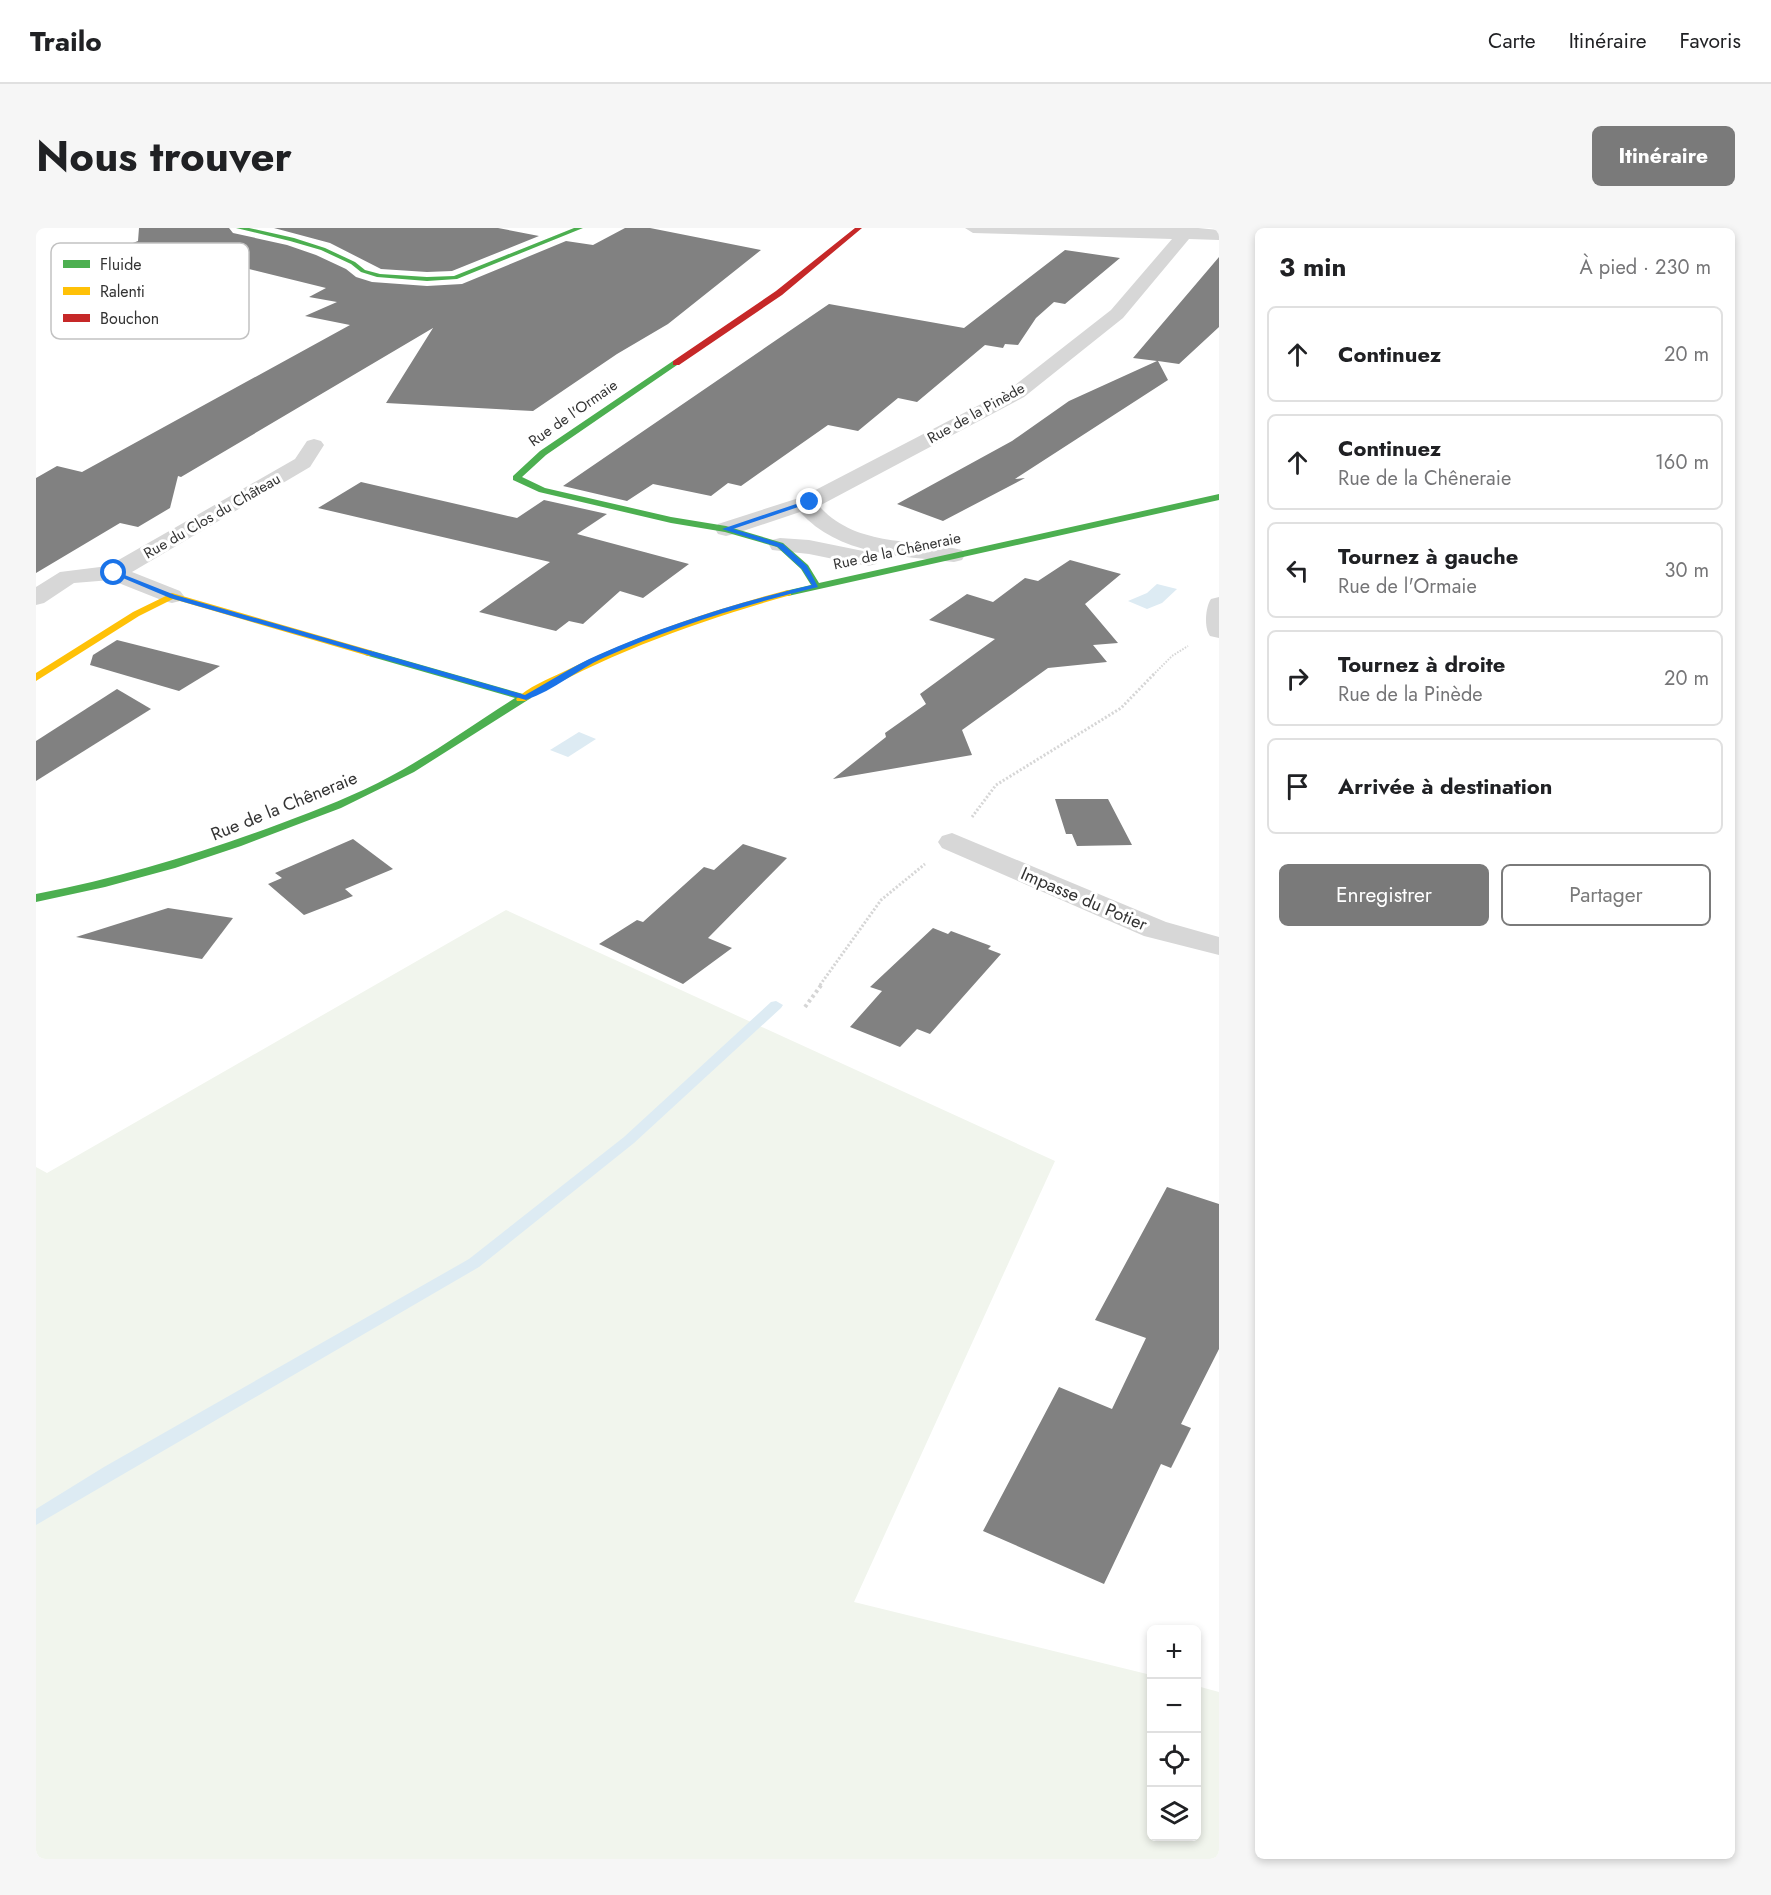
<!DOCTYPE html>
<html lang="fr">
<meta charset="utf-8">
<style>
:root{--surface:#fff;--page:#f6f6f6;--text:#202124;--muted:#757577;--line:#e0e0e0;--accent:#7a7a7a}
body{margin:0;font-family:Jost,sans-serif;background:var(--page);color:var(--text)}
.controls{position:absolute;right:18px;bottom:18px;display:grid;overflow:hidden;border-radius:9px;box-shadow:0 3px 9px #0003}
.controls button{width:54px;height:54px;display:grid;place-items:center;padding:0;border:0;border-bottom:2px solid var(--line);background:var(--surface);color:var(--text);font:30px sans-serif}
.stop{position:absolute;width:18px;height:18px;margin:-14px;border:4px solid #1a73e8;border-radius:50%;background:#fff}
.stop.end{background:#1a73e8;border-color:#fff;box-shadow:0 2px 6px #0008}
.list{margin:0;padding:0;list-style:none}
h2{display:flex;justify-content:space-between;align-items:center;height:78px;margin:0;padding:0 24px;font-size:26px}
h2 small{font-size:20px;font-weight:400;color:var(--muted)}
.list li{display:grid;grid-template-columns:39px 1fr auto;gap:18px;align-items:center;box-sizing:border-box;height:96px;margin:0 12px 12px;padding:0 12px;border:2px solid var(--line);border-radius:9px}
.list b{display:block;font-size:22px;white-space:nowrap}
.list p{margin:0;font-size:20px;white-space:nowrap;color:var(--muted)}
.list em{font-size:20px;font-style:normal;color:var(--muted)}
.actions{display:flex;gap:12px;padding:18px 24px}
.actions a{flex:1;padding:14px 0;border:2px solid var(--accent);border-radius:9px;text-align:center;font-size:21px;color:var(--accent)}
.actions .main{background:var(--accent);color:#fff}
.icon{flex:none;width:33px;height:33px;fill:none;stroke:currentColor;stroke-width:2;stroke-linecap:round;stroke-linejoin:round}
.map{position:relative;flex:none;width:1183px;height:1631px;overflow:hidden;border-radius:9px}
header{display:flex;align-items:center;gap:36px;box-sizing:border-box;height:84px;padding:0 30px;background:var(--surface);border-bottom:2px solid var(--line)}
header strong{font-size:28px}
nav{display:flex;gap:33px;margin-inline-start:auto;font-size:21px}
.intro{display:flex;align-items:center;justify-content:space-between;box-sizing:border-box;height:144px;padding:0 36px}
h1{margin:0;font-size:42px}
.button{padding:15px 27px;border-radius:9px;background:var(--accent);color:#fff;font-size:21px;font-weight:700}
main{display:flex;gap:36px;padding:0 36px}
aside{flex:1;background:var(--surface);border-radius:9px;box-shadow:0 3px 9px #0003}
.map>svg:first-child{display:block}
.green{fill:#f1f5ed}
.water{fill:#ddebf3}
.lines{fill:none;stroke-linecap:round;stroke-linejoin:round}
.stream{fill:#ddebf3;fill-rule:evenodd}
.building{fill:#818181}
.path-far2{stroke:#d6d6d6;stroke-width:2;stroke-dasharray:1.5 1.5;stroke-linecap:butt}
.path-far1{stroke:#d6d6d6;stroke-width:3;stroke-dasharray:2 2;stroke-linecap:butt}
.path{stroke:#d6d6d6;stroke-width:4;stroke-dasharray:3 3;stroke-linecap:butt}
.street{fill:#d7d7d7;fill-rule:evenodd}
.fast{fill:#4caf50;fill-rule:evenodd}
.slow{fill:#ffc107;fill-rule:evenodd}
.jam{fill:#c62828;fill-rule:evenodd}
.route{fill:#1a73e8}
.labels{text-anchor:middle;stroke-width:6;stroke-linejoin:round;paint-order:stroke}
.far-street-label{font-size:15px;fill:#333;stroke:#fff}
.street-label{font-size:18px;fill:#333;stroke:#fff}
.key{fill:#fff;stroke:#c2c2c2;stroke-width:1.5}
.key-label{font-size:16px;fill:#333}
</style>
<header>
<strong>Trailo</strong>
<nav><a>Carte</a><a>Itinéraire</a><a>Favoris</a></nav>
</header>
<div class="intro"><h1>Nous trouver</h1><a class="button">Itinéraire</a></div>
<main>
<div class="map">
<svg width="1183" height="1631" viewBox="0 0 1183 1631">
<rect width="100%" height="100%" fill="#fff"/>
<path class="green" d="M470,682l549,251 -201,441 297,73 1,161h44l1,-150 22,6v167h-1183v-692l11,6z"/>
<g class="water">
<path d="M1121,356l20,5 -15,14 -15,6 -19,-8 19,-8z"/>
<path d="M543,504l17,7 -28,18 -18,-7z"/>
</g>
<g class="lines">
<path class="stream" d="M740,773l7,4 -2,3 -147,135 -155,124 -443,258v-16l68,-42 365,-208 155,-122 147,-135z"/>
</g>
<g class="building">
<path d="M103,0h90l4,5 54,12 29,10 30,14 10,8 16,5 55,4 35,-2 104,-43 27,4 32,-17h25l111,22 -93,74 -51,30 -84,57 -147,-8 47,-75 -252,149 -3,-1 -8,32 -32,19 -18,-4 -84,50v-95l21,-12 25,6 268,-147 -45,-9 32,-14 -28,-5 17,-9 -113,-28 -62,24 -80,-17 67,-26z"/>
<path d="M238,0h224l41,8 -87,35 -25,1 -46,-3 -51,-26z"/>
<path d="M1029,22l55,8 -55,46 -11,-2 -18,16 -18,27 -13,-1 -2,4 -18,-3 -68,57 -19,-4 -40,33 -30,-6 -87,61 -13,-3 -17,13 -58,-12 -26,17 -64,-15 266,-182 135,24z"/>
<path d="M1183,29v70l-40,37 -21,-3 10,19 -153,99 10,-1 -82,43 -46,-17 115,-63 57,-40 88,-40 -24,-3z"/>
<path d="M325,254l156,36 27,-18 63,14 -30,20 112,30 -46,34 -23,-7 -37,33 -14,-3 -13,10 -77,-19 71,-50 -232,-54z"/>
<path d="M1034,332l51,14 -36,30 33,39 -25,2 14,17 -59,6 -86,62 10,25 -139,24 53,-42 -1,-4 41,-29 -6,-10 75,-55 -66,-19 38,-26 26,8 32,-24 13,3z"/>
<path d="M81,412l103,26 -41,25 -89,-26 3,-10z"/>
<path d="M81,461l34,20 -115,72v-40z"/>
<path d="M1019,571h53l24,46 -55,1 -5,-12h-6z"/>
<path d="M317,611l40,30 -48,20 8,7 -49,19 -36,-31 14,-6 -7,-5z"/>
<path d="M707,616l44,14 -79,80 24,10 -49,36 -84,-40 38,-24 6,2 61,-55 10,3z"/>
<path d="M132,680l65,10 -31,41 -126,-22z"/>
<path d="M897,700l15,6 3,-3 40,15 -3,3 13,5 -71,80 -13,-5 -17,18 -50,-20 32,-36 -12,-4z"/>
<path d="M1131,959l52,17v145l-38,75 10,4 -20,40 -10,-4 -57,120 -121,-53 76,-144 53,22 34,-71 -51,-18z"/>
</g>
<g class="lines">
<path class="path-far2" d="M1117,447l19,-19 16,-10"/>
<g class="path-far1">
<path d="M936,589l24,-32 125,-77 34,-35"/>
<path d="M784,757l61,-85 44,-36"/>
</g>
<path class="path" d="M769,779l17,-23"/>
<g class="street">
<path d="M929,0h233l21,2v10l-30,-1 -66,79 -99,79 -205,109c38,42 94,32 143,44l3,5 -3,5 -8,2c-53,-6 -116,-7 -154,-50l-66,22 -8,2 -8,-2 -3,-5 3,-5 84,-27 208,-108 101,-79 61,-71 -199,-6z"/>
<path d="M278,211l7,2 3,4 -14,22 -178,105 48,19 4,5 -4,5 -8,2 -8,-2 -53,-21 -37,3 -30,20 -8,2v-18l24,-15 48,-6 187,-107 12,-18z"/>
<path d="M744,310l29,2 59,12 8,2 4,5 -4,5 -8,2 -59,-12 -37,-4 -3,-5 3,-5z"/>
<path d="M1183,369v41l-9,-2c-6,-8 -5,-28 1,-37z"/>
<path d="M916,605l214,89 53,15v18l-75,-19 -202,-88 -4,-6 4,-6z"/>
</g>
<g class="fast">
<path d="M200,0h13l45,10 31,10 30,14 10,8 15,4 47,3 27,-1 120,-48h9l-126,51 -30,2 -50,-4 -16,-5 -10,-8 -30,-14 -31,-9z"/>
<path d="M637,133l7,2 -134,92 -24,22 23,11 126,29 55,9 57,17 25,22 11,18 400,-89v6l-431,96 -3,-1v-4l26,-6 -10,-16 -24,-22 -52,-15 -54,-9 -132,-31 -26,-12v-4l27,-25z"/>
<path d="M333,422l161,46 1,2 -117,74 -73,36 -100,38 -66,22 -70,19 -69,15v-8c84,-16 165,-41 246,-71 37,-14 74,-28 109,-47 43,-23 83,-52 124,-78l-150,-43 -1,-2z"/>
</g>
<g class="slow">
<path d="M752,362l3,1v4c-93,26 -182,58 -266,106h-8l-1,-2c12,-12 32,-20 47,-27 72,-36 148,-62 225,-82z"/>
<path d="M136,365l201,58 1,2 -5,3 -4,-1 -192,-56 -34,17 -103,65v-8l97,-61z"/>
</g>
<path class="jam" d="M819,0h7l-80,67 -103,70h-6v-4l103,-70z"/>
</g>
<path class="route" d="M772,272l5,2 -80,27 50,15 24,22 11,21c-74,18 -145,40 -215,71 -26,12 -49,32 -77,42l-356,-102 -59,-25 6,-1 58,23 350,100c24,-13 48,-29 73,-40 69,-31 140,-53 214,-70l-10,-16 -24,-22 -56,-18z"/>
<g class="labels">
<g class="far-street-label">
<text transform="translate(537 185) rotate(-35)" y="5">Rue de l'Ormaie</text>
<text transform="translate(940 185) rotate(-29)" y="5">Rue de la Pinède</text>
<text transform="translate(176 288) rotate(-30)" y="5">Rue du Clos du Château</text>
<text transform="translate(861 323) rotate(-12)" y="5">Rue de la Chêneraie</text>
</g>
<g class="street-label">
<text transform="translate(248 578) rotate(-22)" y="6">Rue de la Chêneraie</text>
<text transform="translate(1048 671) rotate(23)" y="6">Impasse du Potier</text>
</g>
</g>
<rect x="15" y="15" width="198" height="96" rx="9" class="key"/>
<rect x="27" y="32" width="27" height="8" fill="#4caf50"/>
<rect x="27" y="59" width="27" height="8" fill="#ffc107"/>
<rect x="27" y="86" width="27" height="8" fill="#c62828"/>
<g class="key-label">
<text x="64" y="42">Fluide</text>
<text x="64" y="69">Ralenti</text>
<text x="64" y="96">Bouchon</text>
</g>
</svg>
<div class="controls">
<button>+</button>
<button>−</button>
<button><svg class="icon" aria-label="locate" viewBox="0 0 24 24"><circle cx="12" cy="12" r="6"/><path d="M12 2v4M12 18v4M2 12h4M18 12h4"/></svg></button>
<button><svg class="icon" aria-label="layers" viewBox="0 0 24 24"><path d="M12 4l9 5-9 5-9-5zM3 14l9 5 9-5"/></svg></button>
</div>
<div class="stop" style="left:78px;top:345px"></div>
<div class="stop end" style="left:774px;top:274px"></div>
</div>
<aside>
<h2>3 min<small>À pied · 230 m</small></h2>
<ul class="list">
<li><svg class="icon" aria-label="ahead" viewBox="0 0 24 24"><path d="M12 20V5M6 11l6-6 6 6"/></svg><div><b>Continuez</b></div><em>20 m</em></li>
<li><svg class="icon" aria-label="ahead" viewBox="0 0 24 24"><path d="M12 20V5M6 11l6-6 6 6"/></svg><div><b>Continuez</b><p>Rue de la Chêneraie</p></div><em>160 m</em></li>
<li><svg class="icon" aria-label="left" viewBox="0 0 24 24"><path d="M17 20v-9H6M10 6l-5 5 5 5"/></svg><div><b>Tournez à gauche</b><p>Rue de l'Ormaie</p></div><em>30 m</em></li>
<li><svg class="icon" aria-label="right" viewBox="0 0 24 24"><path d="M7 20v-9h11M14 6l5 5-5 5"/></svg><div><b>Tournez à droite</b><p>Rue de la Pinède</p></div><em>20 m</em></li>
<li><svg class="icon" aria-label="arrive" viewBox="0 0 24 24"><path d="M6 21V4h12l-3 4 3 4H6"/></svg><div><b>Arrivée à destination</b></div></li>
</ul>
<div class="actions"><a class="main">Enregistrer</a><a>Partager</a></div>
</aside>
</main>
